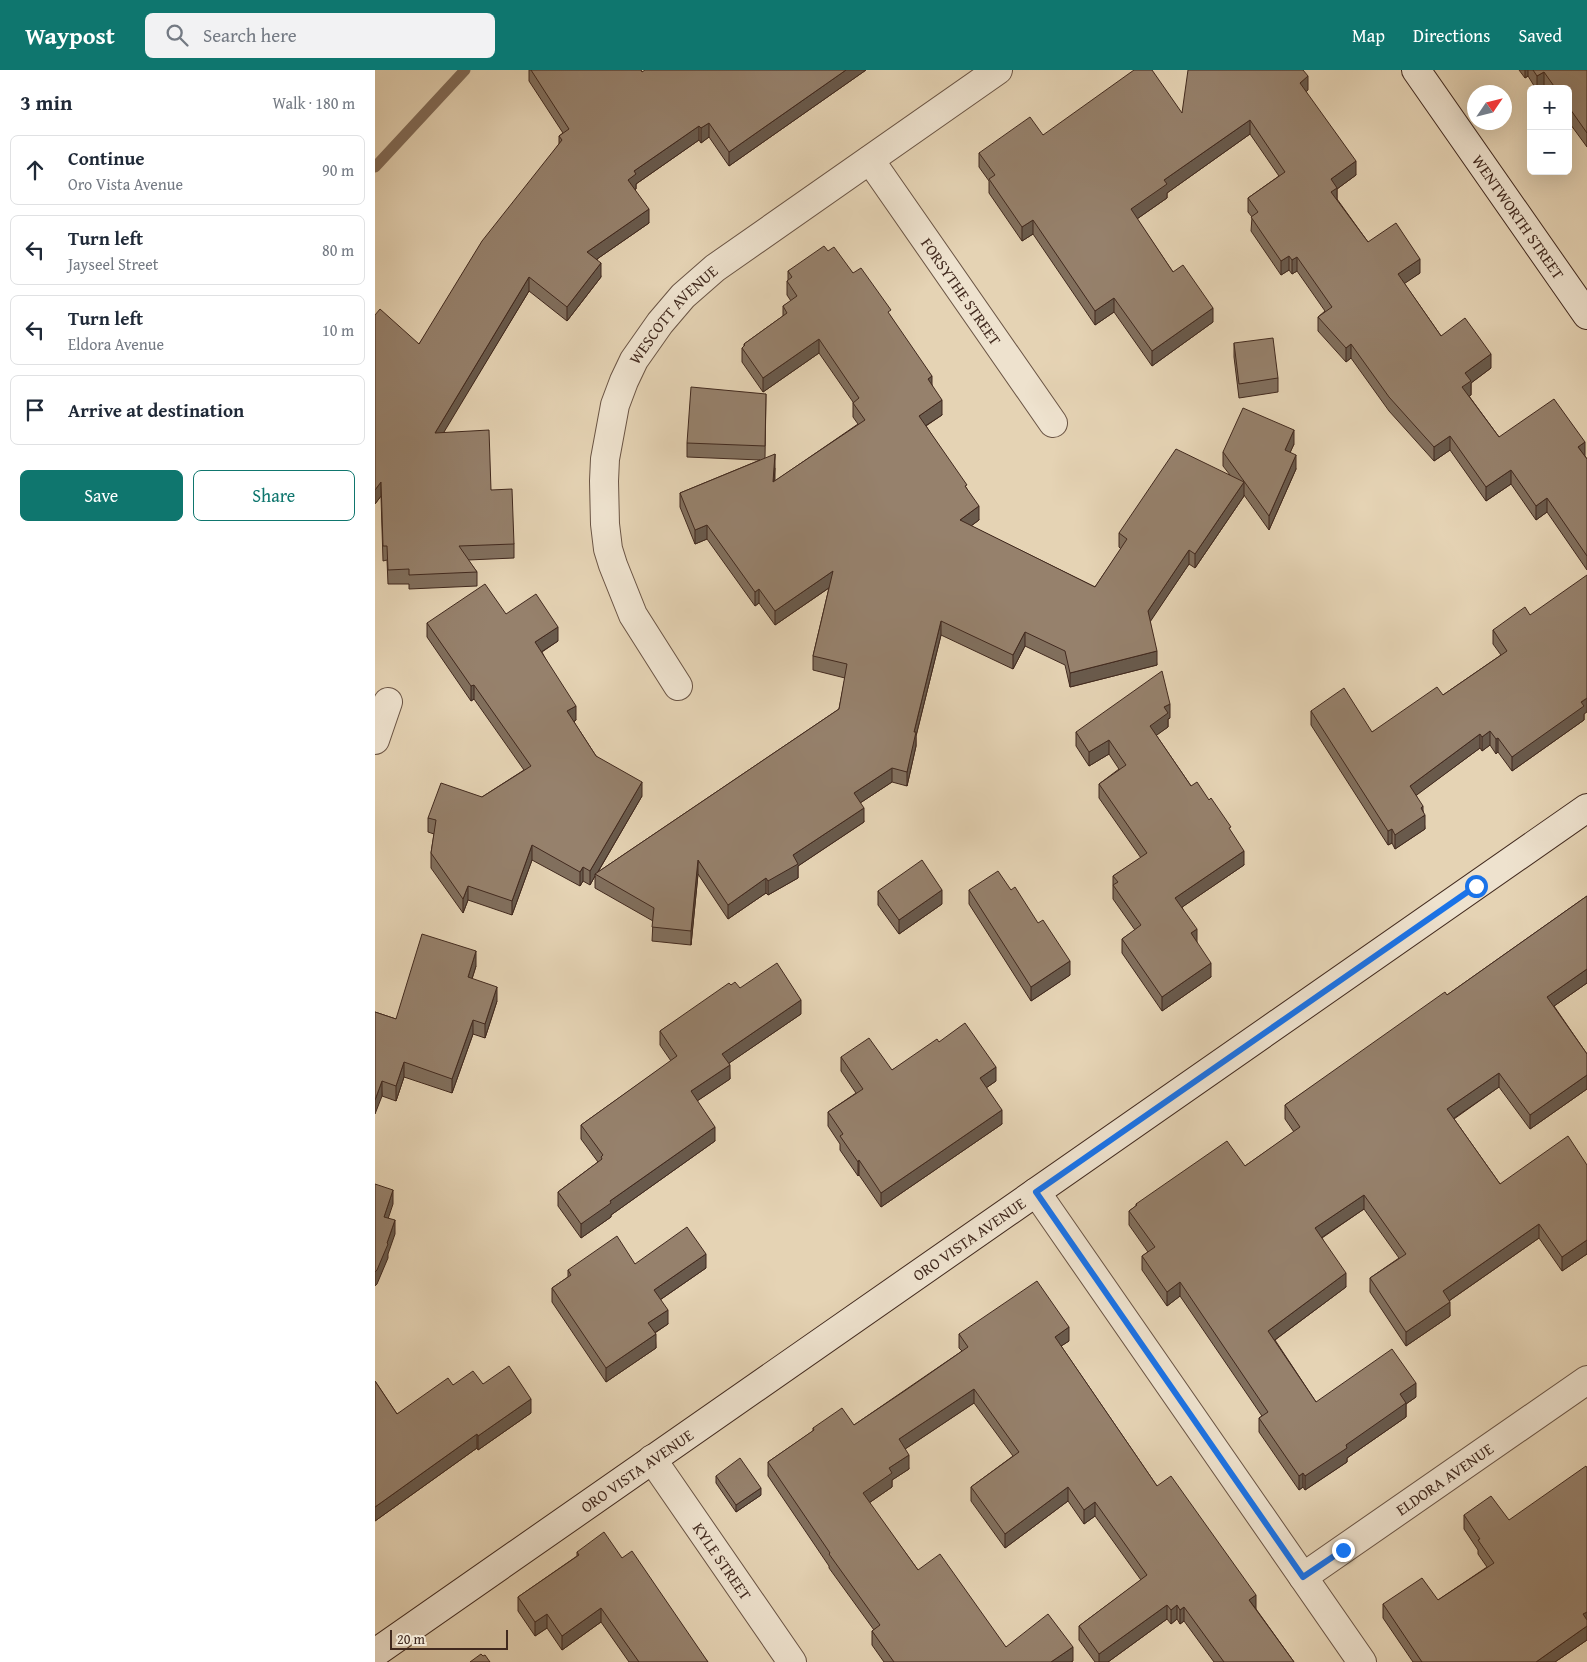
<!DOCTYPE html>
<meta charset="utf-8">
<style>
:root{--surface:#fff;--page:#f2f2f3;--text:#1f2937;--muted:#747a83;--line:#e0e1e3;--accent:#0f766e}
body{margin:0;font-family:"Gentium Book Plus",serif;background:var(--page);color:var(--text)}
.controls{position:absolute;right:15px;top:15px;display:grid;overflow:hidden;border-radius:8px;box-shadow:0 5px 20px #0002}
.controls button{width:45px;height:45px;display:grid;place-items:center;padding:0;border:0;border-bottom:1px solid var(--line);background:var(--surface);color:var(--text);font:25px sans-serif}
.compass{position:absolute;left:1092px;top:15px;width:45px;height:45px;border-radius:50%;background:var(--surface);box-shadow:0 5px 20px #0002;rotate:55deg}
.scale{position:absolute;left:15px;bottom:12px;width:118px;box-sizing:border-box;padding-left:5px;border:2px solid #41291e;border-top:0;font-size:14px;line-height:18px;white-space:nowrap;color:#41291e;-webkit-text-stroke:4px #eee2ce;paint-order:stroke}
.stop{position:absolute;width:15px;height:15px;margin:-11px;border:4px solid #1a73e8;border-radius:50%;background:#fff}
.stop.end{background:#1a73e8;border-color:#fff;box-shadow:0 1px 5px #0008}
.list{margin:0;padding:0;list-style:none}
h2{display:flex;justify-content:space-between;align-items:center;height:65px;margin:0;padding:0 20px;font-size:21px}
h2 small{font-size:16px;font-weight:400;color:var(--muted)}
.list li{display:grid;grid-template-columns:32px 1fr auto;gap:15px;align-items:center;box-sizing:border-box;height:70px;margin:0 10px 10px;padding:0 10px;border:1px solid var(--line);border-radius:8px}
.list b{display:block;font-size:19px;white-space:nowrap}
.list p{margin:0;font-size:16px;white-space:nowrap;color:var(--muted)}
.list em{font-size:16px;font-style:normal;color:var(--muted)}
.actions{display:flex;gap:10px;padding:15px 20px}
.actions a{flex:1;padding:11px 0;border:1px solid var(--accent);border-radius:8px;text-align:center;font-size:18px;color:var(--accent)}
.actions .main{background:var(--accent);color:#fff}
.icon{flex:none;width:28px;height:28px;fill:none;stroke:currentColor;stroke-width:2;stroke-linecap:round;stroke-linejoin:round}
.map{position:relative;flex:none;width:1212px;height:1592px;overflow:hidden}
header{display:flex;align-items:center;gap:30px;box-sizing:border-box;height:70px;padding:0 25px;background:var(--accent);color:#fff}
header strong{font-size:24px}
nav{display:flex;gap:28px;margin-inline-start:auto;font-size:18px}
.search{width:350px;height:45px;background:var(--page);display:flex;align-items:center;gap:12px;box-sizing:border-box;padding:0 18px;border-radius:8px;color:var(--muted);font-size:19px}
main{display:flex}
aside{flex:1;background:var(--surface)}
.map>svg:first-child{display:block}
.lines{fill:none;stroke-linecap:round;stroke-linejoin:round}
.stream{stroke:#826c59;stroke-width:11}
.street-casing{stroke:#6a5444;stroke-width:30}
.secondary-casing{stroke:#41291e;stroke-width:30}
.street{stroke:#eee2ce;stroke-width:28}
.secondary{stroke:#eee2ce;stroke-width:28}
.wall{fill:#816f5d;stroke:#41291e}
.shaded-wall{fill:#695a4c;stroke:#41291e}
.building{fill:#96816c;stroke:#41291e}
.route{stroke:#1a73e8;stroke-width:6}
.labels{text-anchor:middle;stroke-width:4;stroke-linejoin:round;paint-order:stroke}
.street-label{font-size:16px;fill:#41291e;stroke:#eee2ce}
</style>
<header>
<strong>Waypost</strong>
<div class="search"><svg class="icon" aria-label="search" viewBox="0 0 24 24"><circle cx="10" cy="10" r="6"/><path d="M15 15l6 6"/></svg>Search here</div>
<nav><a>Map</a><a>Directions</a><a>Saved</a></nav>
</header>
<main>
<aside>
<h2>3 min<small>Walk · 180 m</small></h2>
<ul class="list">
<li><svg class="icon" aria-label="ahead" viewBox="0 0 24 24"><path d="M12 20V5M6 11l6-6 6 6"/></svg><div><b>Continue</b><p>Oro Vista Avenue</p></div><em>90 m</em></li>
<li><svg class="icon" aria-label="left" viewBox="0 0 24 24"><path d="M17 20v-9H6M10 6l-5 5 5 5"/></svg><div><b>Turn left</b><p>Jayseel Street</p></div><em>80 m</em></li>
<li><svg class="icon" aria-label="left" viewBox="0 0 24 24"><path d="M17 20v-9H6M10 6l-5 5 5 5"/></svg><div><b>Turn left</b><p>Eldora Avenue</p></div><em>10 m</em></li>
<li><svg class="icon" aria-label="arrive" viewBox="0 0 24 24"><path d="M6 21V4h12l-3 4 3 4H6"/></svg><div><b>Arrive at destination</b></div></li>
</ul>
<div class="actions"><a class="main">Save</a><a>Share</a></div>
</aside>
<div class="map">
<svg width="1212" height="1592" viewBox="0 0 1212 1592">
<rect width="100%" height="100%" fill="#e5d3b4"/>
<filter id="stains"><feTurbulence type="fractalNoise" baseFrequency=".004" numOctaves="4"/><feColorMatrix values="0 0 0 0 .2 0 0 0 0 .09 0 0 0 0 .02 0 0 0 .5 -.17"/></filter>
<radialGradient id="worn" r=".72"><stop offset=".6" stop-color="#630" stop-opacity="0"/><stop offset="1" stop-color="#630" stop-opacity=".3"/></radialGradient>
<g class="lines">
<path class="stream" d="M0,97l90,-97"/>
<g class="street-casing">
<g id="street">
<path id="s1" d="M495,90l183,263"/>
<path id="s2" d="M303,616l-45,-71 -20,-50 -5,-16 -3,-25 -1,-43 1,-22 10,-54 9,-24 10,-21 26,-37 23,-27 32,-28 283,-198"/>
<path d="M0,670l13,-38"/>
<path d="M661,1122l326,470"/>
<path id="s3" d="M277,1389l140,203"/>
<path id="s4" d="M928,1507l284,-197"/>
</g>
</g>
<g class="secondary-casing">
<g id="secondary">
<path id="s5" d="M1041,0l171,245"/>
<path id="s6" d="M0,1583l1212,-845"/>
</g>
</g>
<use href="#street" class="street"/>
<use href="#secondary" class="secondary"/>
</g>
<g class="wall">
<path d="M154,0h112l1,2 224,-2 -137,96 -20,-29 -8,6 -2,-3 -63,44v5l-1,1 14,33 -52,36 4,18 -34,44 -38,-30 -86,141 48,58 23,54v14l-46,2 9,12v14l-68,3v-5h-21l-1,-24 -4,1 -2,-65 -6,8 44,-160 140,-200v-8l4,-3 -34,-52z"/>
<path d="M1144,0h68v77l-19,-26v-32h-22l-2,-3 -4,3h-4l-8,-13 -3,2z"/>
<path d="M933,20l-2,2 50,83 -19,14v10l31,43 52,31 -16,10 37,53 50,32 -20,15v12l-2,1 30,41 86,19 2,3v111l-40,-58 -11,8 -25,-36 -25,17 -36,-51 -16,11 -45,-50 -38,-53 -5,4 -28,-31v-14l7,-6 -28,-40 -5,3 -3,-4 -8,5 -30,-44 1,-14 -4,-5v-14l31,-22 -29,-42 -83,59v5l-30,21 36,53 40,50 -61,44 -38,-54 -19,13 -62,-91 -11,7 -33,-48v-12l-10,-14v-14l64,-18 139,-22z"/>
<path d="M453,181l25,22 38,44 41,68 10,30 -16,11 41,63 12,31 -8,6 124,61 26,-38 -2,-2v-14l111,-58 -7,-9v-14l71,-8 -4,8 6,17 -27,61 -25,-35v1l-49,72 -6,-4 -39,57 7,44 -87,22 -5,-22 -40,-19 -12,23 -72,-34 -25,101v10l-9,40 -15,-4 -32,21 4,19 -66,44v12l-30,17 -2,-2 -38,26 -30,-45 -7,71 -39,-4 1,-20 -58,-33v-12l-5,9 -7,-4 -3,5 -48,-26 -20,55 -44,-15 -5,13 -32,-45v-15l3,-19 -6,-2v-14l54,-21 42,-27 -50,-71 -3,2 -44,-64v-14l131,18 -16,11 34,68 -2,2 22,34 46,40 -44,76 241,-163 6,-31 -32,-8v-14l16,-68 -54,37 -16,-22 -4,3 -48,-67 -12,5 -15,-37v-14l80,-33 -73,-3v-14l79,-49 -1,64 10,10v13l83,-57 -5,-7v-15l-34,-49 -56,39 -21,-30v-14l2,-2v-2l39,-28v-10l8,-5 -4,-6v-14l1,-1v-9z"/>
<path d="M859,273l44,35v14l-39,6 -5,-41z"/>
<path d="M1155,545l54,99v6l-72,51 -14,-19 -2,2 -6,-9 -8,6 -2,-3 -64,47 7,16 2,18 -30,20 -3,-6 -4,2 -77,-120v-14l61,21 71,-37 58,-40 -8,-11v-14z"/>
<path d="M795,648l-2,1v8l-12,8 35,51 40,46 13,33 -62,42 29,70 -49,34 -40,-58v-14l13,-9 -22,-31v-23l28,-18 -42,-60v-14l20,-15 -10,-15 -20,12 -13,-20v-14z"/>
<path d="M594,820h42l59,85 -39,26 -62,-97z"/>
<path d="M503,821l64,13 -43,30 -21,-29z"/>
<path d="M1212,826v87l-33,23 33,48v35l-57,40 -31,-42 -45,32 46,65 87,-19v89l-25,17 -23,-33 -90,63 1,15 -44,30 -36,-54v-14l29,-20 -35,-49 -42,29 24,49 -71,53 41,62 100,-5 -10,7v13l-59,41v4l-42,28 -2,-3 -4,3 -40,-58v-14l3,-2 -82,-120 -13,10 -25,-36v-14l6,-4 -19,-27v-14l7,-5v-2l109,-38 49,-34 -9,-13v-14l162,-110z"/>
<path d="M101,896l-4,13 25,22 -12,37 -12,-4 -21,59 -48,-16 -8,24 -14,-5 -7,-84 21,7z"/>
<path d="M356,915l70,29 -72,49 1,16 -33,22 18,40 -104,74v2l-30,21 -23,-32v-14l40,-30 -17,-23v-14l90,-64 -11,-16v-14z"/>
<path d="M564,972l57,39 -10,7 16,36 -121,83 -22,-32 -1,1 -18,-26v-6l-12,-18v-14l28,-19 -15,-22v-14l51,13z"/>
<path d="M260,1194l71,4 -46,32 8,24 -13,9 1,15 -50,34 -54,-80v-14l16,-11v-7z"/>
<path d="M584,1264l110,7 -8,5 96,140 99,123 38,53h-80l-30,-41 -4,3 -3,-5 -6,5 -4,-5 -59,43h-13l-16,-22v-14l62,-46 -46,-64 -11,8 -16,-23 -63,47 -34,-47v-14l42,-31 -39,-53 -69,46 4,20 -17,11v7l-23,16 49,67 88,77 67,14 -2,1h-187l-12,-17v-14l2,-1 -45,-62v-2l-61,-90v-14l45,-31v-3l41,-3 108,-74 -3,-3z"/>
<path d="M0,1311l22,33 56,-29 30,-1 48,29 -53,37 -1,-2 -102,73z"/>
<path d="M341,1406l45,19 -25,17 -20,-29z"/>
<path d="M1089,1445l123,125 -32,22h-142l-30,-44v-14l55,-4 49,-33 -9,-13v-4l-14,-21z"/>
<path d="M202,1482l45,6 86,104h-79l-28,-40 -39,28 -15,-22 -12,8 -17,-25v-14l59,-41z"/>
</g>
<g class="shaded-wall">
<path d="M471,0h20l-137,96v-14z"/>
<path d="M1150,0h3v6l-3,2z"/>
<path d="M1169,2v14l-4,3h-3v-13z"/>
<path d="M933,6v14l-8,7v-14z"/>
<path d="M875,50v14l-83,59v5l-36,25v-14l33,-29z"/>
<path d="M334,53v14l-8,6v-15z"/>
<path d="M324,56v14l-63,44v5l-8,5v-14l6,-9z"/>
<path d="M981,91v14l-19,14v13l-6,4v-27z"/>
<path d="M274,139v14l-62,43v-14z"/>
<path d="M658,150v14l-11,7v-14z"/>
<path d="M914,186v14l-8,5v-14z"/>
<path d="M922,187v14l-5,3v-14z"/>
<path d="M1045,189v14l-22,15v-14z"/>
<path d="M226,193v14l-34,44v-14z"/>
<path d="M154,207v14l-94,156v-14z"/>
<path d="M739,228v14l-19,13v-14z"/>
<path d="M838,238v14l-61,44v-15z"/>
<path d="M444,269v14l-56,39v-14z"/>
<path d="M976,274v14l-5,4v-14z"/>
<path d="M1116,284v14l-20,15v12l-9,6v-14l3,-14z"/>
<path d="M557,306v14l-4,-11z"/>
<path d="M567,330v15l-23,15v-14z"/>
<path d="M919,360v14l-9,20v-14z"/>
<path d="M1075,366v14l-16,11v-14z"/>
<path d="M1210,372v15l-7,-10z"/>
<path d="M400,384v14l-2,28v-14z"/>
<path d="M921,385v14l-27,61v-14z"/>
<path d="M1136,400v14l-25,17v-14z"/>
<path d="M6,412v14l-6,8v-14z"/>
<path d="M869,412v14l-49,72v-14z"/>
<path d="M1172,428v14l-11,8v-14z"/>
<path d="M604,436v14l-19,14v-14z"/>
<path d="M332,455v14l-12,5v-14z"/>
<path d="M814,480v14l-41,61v-14z"/>
<path d="M458,501v14l-58,40v-14z"/>
<path d="M384,519v14l-4,3v-14z"/>
<path d="M566,551v14l-25,101v10l-9,40v-14l7,-40z"/>
<path d="M183,557v14l-23,15v-14z"/>
<path d="M650,562v14l-12,23v-14z"/>
<path d="M782,581v14l-87,22v-14z"/>
<path d="M99,615v14l-3,2v-15z"/>
<path d="M1212,628v14l-3,2v6l-72,51v-14z"/>
<path d="M795,634v14l-2,1v8l-18,13v-14l14,-19z"/>
<path d="M201,636v14l-9,6v-15z"/>
<path d="M1115,661v14l-8,6v-14z"/>
<path d="M1105,664v14l-70,52v-14z"/>
<path d="M1123,668v14l-2,2v-15z"/>
<path d="M734,670v14l-20,12v-14z"/>
<path d="M517,698v14l-38,25v-14z"/>
<path d="M267,712v14l-46,79 -1,-1v2l-5,9v-14z"/>
<path d="M1048,736v11l2,-2v14l-30,20v-14z"/>
<path d="M489,738v14l-66,44v12l-30,17v-14l25,-26z"/>
<path d="M1017,759v14l-4,2v-14z"/>
<path d="M157,775v15l-20,55v-14z"/>
<path d="M869,781v14l-69,47v-14z"/>
<path d="M323,790v14l-7,71v-14z"/>
<path d="M208,797v14l-3,5v-14z"/>
<path d="M391,808v15l-38,26v-14z"/>
<path d="M93,816v14l-5,13v-14z"/>
<path d="M567,820v14l-43,30v-14z"/>
<path d="M822,859v14l-6,-10z"/>
<path d="M101,881v15l-8,25v-14z"/>
<path d="M695,891v14l-39,26v-14z"/>
<path d="M836,893v14l-49,34v-14z"/>
<path d="M1212,899v14l-40,28v-14z"/>
<path d="M122,917v14l-12,37v-14z"/>
<path d="M426,930v14l-79,54v-14z"/>
<path d="M98,950v14l-21,59v-14z"/>
<path d="M29,992v15l-8,24v-15z"/>
<path d="M355,995v14l-39,26v-14z"/>
<path d="M621,997v14l-16,11v-14z"/>
<path d="M1124,1003v14l-52,36v-14z"/>
<path d="M1212,1005v14l-57,40v-14z"/>
<path d="M7,1011v15l-7,18v-14z"/>
<path d="M627,1040v14l-121,83v-14z"/>
<path d="M340,1057v14l-104,74v2l-30,21v-14l29,-23z"/>
<path d="M484,1090v15l-1,1v-14z"/>
<path d="M18,1120v14l-9,27v-14z"/>
<path d="M989,1125v14l-49,33v-14z"/>
<path d="M20,1150v14l-7,20v4l-11,26 -2,2v-14l12,-29z"/>
<path d="M1164,1154v14l-96,67v-14z"/>
<path d="M1212,1170v14l-25,17v-14z"/>
<path d="M331,1184v14l-52,36v-14z"/>
<path d="M971,1203v14l-78,58v-14z"/>
<path d="M805,1212v14l-13,10v-14z"/>
<path d="M1075,1232v14l-44,30v-14z"/>
<path d="M293,1240v14l-20,13v-14z"/>
<path d="M694,1257v14l-14,9v-13z"/>
<path d="M281,1264v14l-50,34v-14z"/>
<path d="M1041,1313v14l-10,7v13l-59,41v4l-42,28v-14l41,-31 54,-51z"/>
<path d="M599,1319v14l-75,50v-14z"/>
<path d="M156,1329v14l-53,37v-14z"/>
<path d="M102,1364v14l-102,73v-14z"/>
<path d="M534,1385v14l-17,11v7l-29,20v-14l26,-25z"/>
<path d="M928,1403v14l-4,3v-14z"/>
<path d="M693,1417v14l-63,47v-14z"/>
<path d="M386,1418v7l-25,17v-7z"/>
<path d="M720,1432v14l-11,8v-14z"/>
<path d="M881,1525v14l-7,-9z"/>
<path d="M792,1535v14l-59,43h-9v-8z"/>
<path d="M802,1535v14l-6,5v-14z"/>
<path d="M809,1537v14l-4,3v-14z"/>
<path d="M226,1538v14l-39,28v-14z"/>
<path d="M1212,1542v13l-4,-11z"/>
<path d="M172,1544v14l-12,8v-14z"/>
<path d="M1212,1556v14l-32,22h-19z"/>
<path d="M698,1577v14l-2,1h-20z"/>
</g>
<g class="building">
<path d="M156,0h110l1,2 3,-2h201l-117,82 -20,-29 -8,5 -2,-2 -65,45 2,3 -8,6 21,29 -62,43 14,11 -34,44 -38,-30 -94,156 54,-3 2,60 21,-1 2,55 -55,2 18,26 -68,3v-6l-21,1 -1,-24h-4l-2,-64 -6,8v-175l5,-6 39,35 63,-103 80,-101 -3,-4 10,-7z"/>
<path d="M759,0h18l30,43 6,-43h115l5,6 -8,7 56,78 -25,18 6,9 -6,4 37,50 28,-19 24,36 -22,15 43,62 24,-18 26,36 -26,19 6,8 -9,6 37,50 55,-38 31,43 -7,5 9,12v97l-40,-58 -11,8 -25,-36 -25,17 -36,-51 -16,11 -45,-50 -38,-53 -5,4 -28,-31 14,-10 -35,-50 -5,3 -3,-4 -8,5 -30,-44 7,-5 -10,-14 37,-26 -35,-52 -86,60 3,4 -36,25 42,63 10,-7 30,43 -61,43 -38,-53 -19,13 -62,-91 -11,7 -33,-48 6,-4 -16,-22 51,-36 13,18z"/>
<path d="M1158,0h54v63l-19,-27v-17h-12l-12,-17 -7,4z"/>
<path d="M449,176l4,5 6,-4 19,26 8,-5 30,42 -3,2 44,64 -4,3 14,21 -23,16 48,69 -2,1 14,20 -19,14 135,67 32,-48 -8,-6 57,-84 68,33 -49,72 -6,-4 -41,61 9,40 -87,22 -5,-22 -40,-19 -12,23 -72,-34 -27,111h2l-9,40 -15,-4 -38,25 10,15 -71,47 5,9 -30,17 -2,-3 -38,27 -30,-45 -7,71 -39,-4 2,-19 -59,-34 244,-165 8,-45 -34,-8 20,-85 -58,40 -16,-22 -4,3 -48,-67 -12,5 -15,-37 95,-39 -2,28 92,-62 -12,-17 6,-5 -40,-59 -56,39 -21,-30 3,-3 -1,-1 43,-31 -4,-7 14,-10 -10,-15 5,-4 -4,-6z"/>
<path d="M898,268l5,40 -39,6 -5,-41z"/>
<path d="M316,317l75,7 -1,52 -78,-3z"/>
<path d="M868,338l51,22 -9,20 11,5 -27,61 -46,-64z"/>
<path d="M1212,505v123l-6,4 3,4 -72,51 -14,-19 -2,1 -6,-8 -8,6 -2,-3 -70,52 13,20 -2,2 4,7 -30,20 -3,-6 -4,2 -77,-120 33,-23 28,44 65,-45 6,8 64,-44 -14,-21 32,-23 5,8z"/>
<path d="M110,514l21,30 30,-20 22,33 -23,15 41,64 -9,5 29,45 46,26 -52,89 -7,-4 -3,5 -48,-27 -20,56 -44,-15 -5,13 -32,-46 5,-33 -8,-2 13,-35 41,14 49,-31 -57,-81 -3,1 -44,-63z"/>
<path d="M787,601l8,33 -6,3 4,6 -18,13 41,60 6,-4 12,18 2,-2 20,29 -2,1 15,23 -69,47 22,31 -6,4 20,30 -49,34 -40,-58 19,-14 -28,-40 5,-3 -5,-6 34,-23 -48,-69 27,-19 -17,-25 -20,12 -13,-20z"/>
<path d="M547,790l20,30 -43,30 -21,-29z"/>
<path d="M623,801l13,19 4,-3 23,36 5,-3 27,41 -39,26 -62,-97z"/>
<path d="M1212,826v73l-40,28 40,57v21l-57,40 -31,-42 -52,36 53,75 68,-48 19,29v75l-25,17 -23,-33 -96,67 7,11 -44,30 -36,-54 36,-24 -42,-59 -49,33 31,45 -78,58 48,71 76,-53 24,34 -16,11 6,9 -60,42 1,3 -42,28 -2,-3 -4,3 -40,-58 9,-6 -88,-130 -13,10 -25,-36 13,-9 -26,-36 8,-6 -1,-1 91,-63 18,25 55,-39 -15,-22 157,-111 3,-2 2,3z"/>
<path d="M47,864l54,17 -8,26 29,10 -12,37 -12,-4 -21,59 -48,-17 -8,24 -14,-5 -7,19v-88l21,7z"/>
<path d="M402,893l24,37 -79,54 8,11 -39,26 24,36 -105,74 1,2 -30,21 -23,-32 44,-33 -1,-2 2,-2 -22,-30 96,-69 -17,-25 69,-48 2,2 4,-3 5,6z"/>
<path d="M590,953l31,44 -16,11 22,32 -121,83 -22,-33 -1,2 -18,-26 3,-2 -15,-22 35,-23 -22,-32 28,-19 23,32 45,-31 2,3z"/>
<path d="M0,1114l18,6 -9,27 11,3 -8,23 1,1 -11,26 -2,2z"/>
<path d="M312,1157l19,27 -52,36 14,20 -20,13 8,11 -50,34 -54,-80 19,-13 -3,-5 49,-34 18,28z"/>
<path d="M662,1211l32,46 -14,10 102,149 14,-10 85,119 -7,5 45,62h-70l-40,-55 -4,3 -3,-5 -6,5 -4,-5 -68,49 -20,-28 68,-51 -52,-73 -11,8 -16,-23 -63,47 -34,-47 48,-35 -45,-63 -75,50 10,16 -20,13 3,5 -29,20 55,77 22,-16 66,93 42,-33 25,33 -22,15h-157l-22,-31 8,-6 -51,-71 1,-1 -62,-91 46,-32 -1,-2 29,-20 12,17 52,-35 62,-43 -9,-13z"/>
<path d="M134,1296l22,33 -53,37 -1,-2 -102,73v-126l22,33 51,-36 5,7 20,-14 10,13z"/>
<path d="M365,1388l21,30 -25,17 -20,-29z"/>
<path d="M1211,1396l1,2v144l-4,2 4,6v6l-51,36h-114l-39,-58 39,-26 16,22 56,-37 -16,-23 2,-1 -16,-24 27,-19 18,24z"/>
<path d="M229,1462l18,26 10,-7 76,111h-69l-38,-54 -39,28 -15,-22 -12,8 -17,-25 61,-42 -2,-3z"/>
<path d="M106,1584l2,2 2,-1 5,7h-20z"/>
</g>
<g class="lines">
<path class="route" d="M968,1480l-40,27 -267,-385 440,-306"/>
</g>
<g class="labels">
<g class="street-label">
<text dy="6" stroke="none"><textPath href="#s5" startOffset="179">WENTWORTH STREET</textPath></text>
<text dy="6" stroke="none"><textPath href="#s1" startOffset="160">FORSYTHE STREET</textPath></text>
<text dy="6" stroke="none"><textPath href="#s2" startOffset="409">WESCOTT AVENUE</textPath></text>
<text dy="6" stroke="none"><textPath href="#s6" startOffset="724">ORO VISTA AVENUE</textPath></text>
<text dy="6" stroke="none"><textPath href="#s6" startOffset="319">ORO VISTA AVENUE</textPath></text>
<text dy="6" stroke="none"><textPath href="#s4" startOffset="172">ELDORA AVENUE</textPath></text>
<text dy="6" stroke="none"><textPath href="#s3" startOffset="124">KYLE STREET</textPath></text>
</g>
</g>
<rect width="100%" height="100%" filter="url(#stains)"/>
<rect width="100%" height="100%" fill="url(#worn)"/>
</svg>
<div class="controls">
<button>+</button>
<button>−</button>
</div>
<svg class="compass" viewBox="-18 -18 36 36"><path d="M0-13l5 13h-10z" fill="#e53935"/><path d="M0 13l5-13h-10z" fill="#747a83"/></svg>
<div class="scale">20 m</div>
<div class="stop" style="left:1101px;top:816px"></div>
<div class="stop end" style="left:968px;top:1480px"></div>
</div>
</main>
